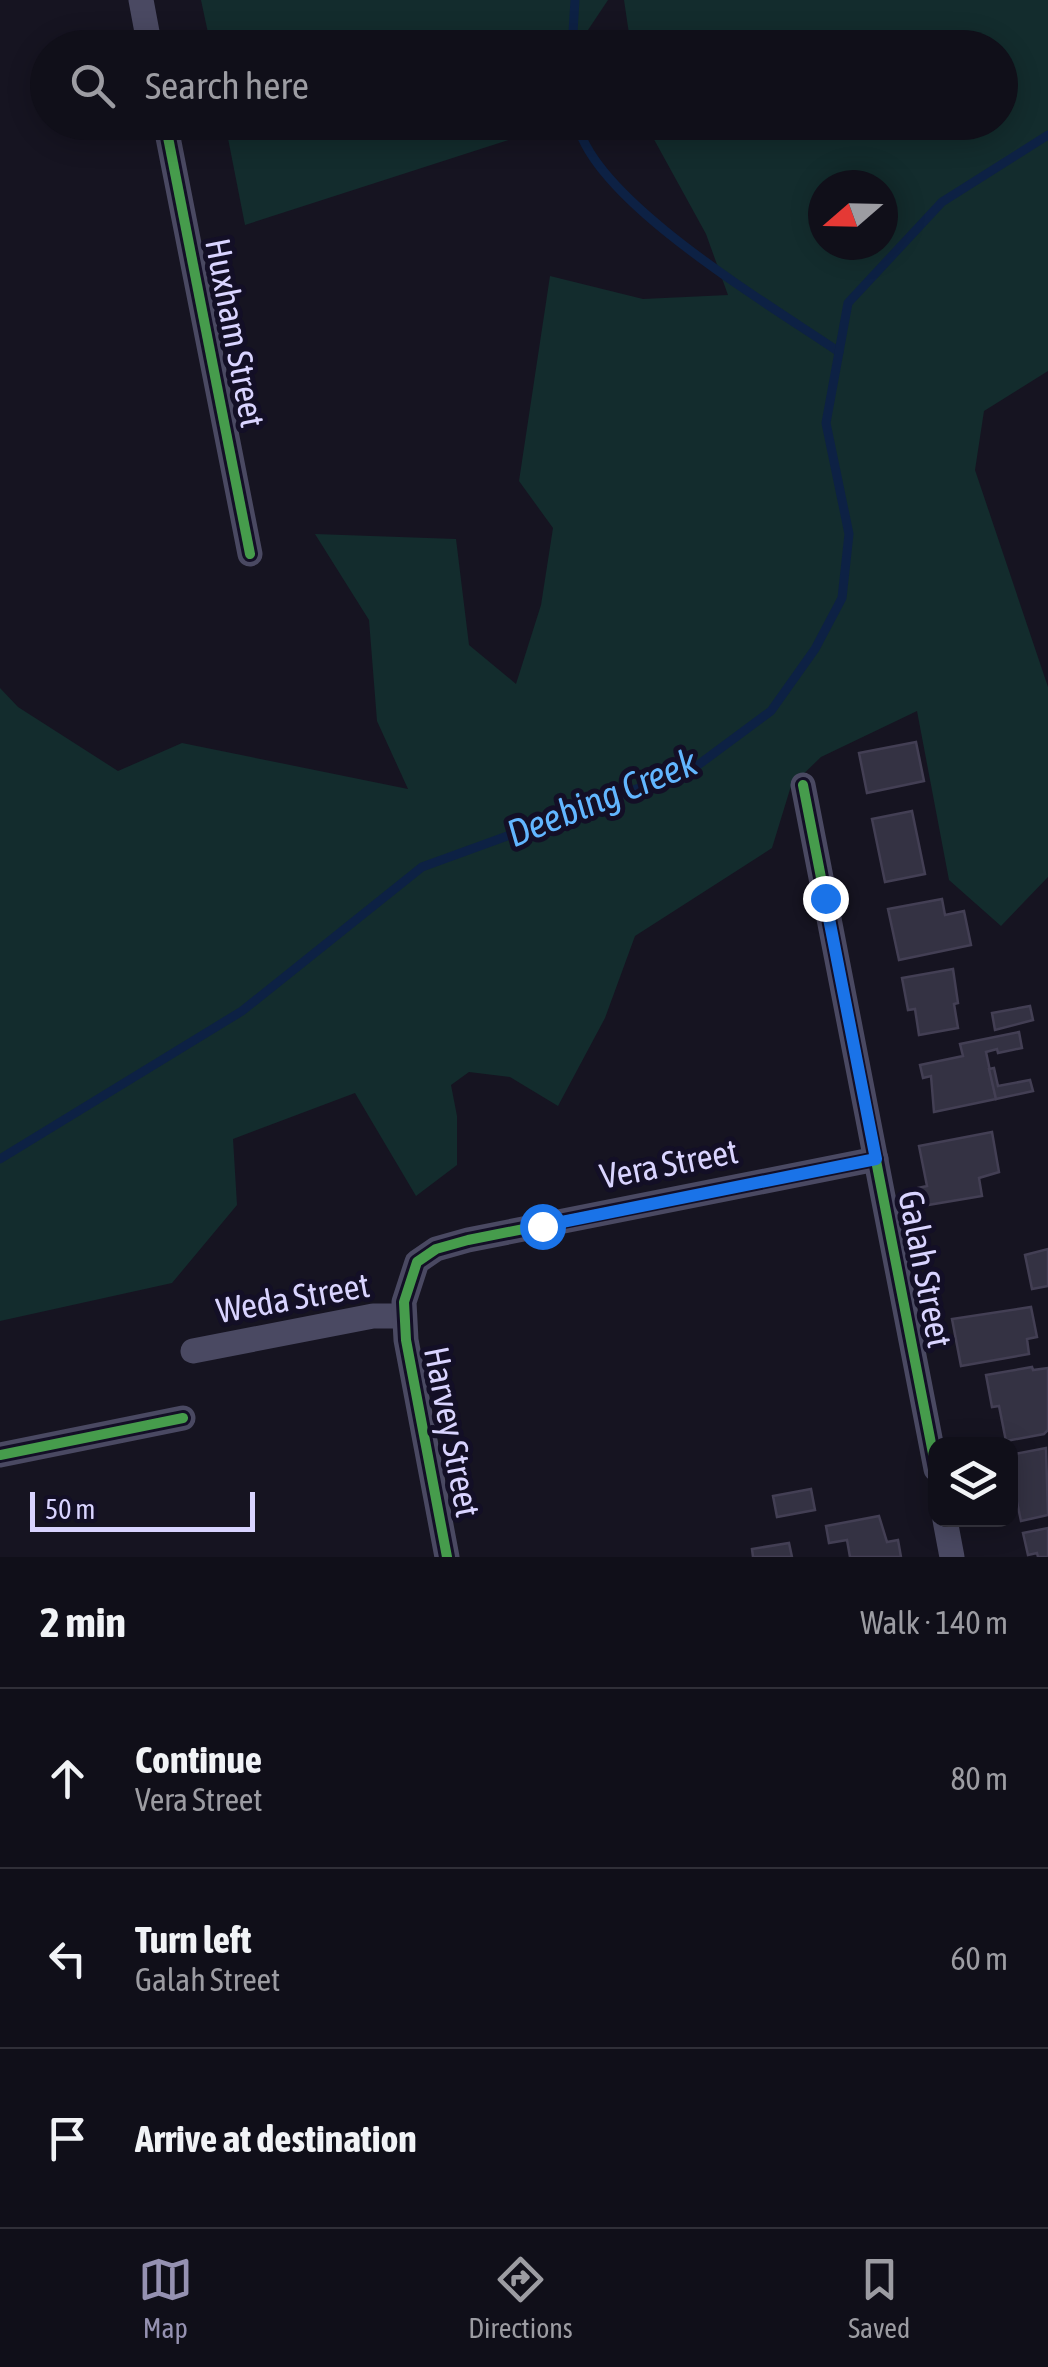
<!DOCTYPE html>
<meta charset="utf-8">
<style>
:root{--surface:#100f19;--page:#1e1d26;--text:#f1f3f6;--muted:#9c9ca2;--line:#302f38;--accent:#9591b1}
body{margin:0;font-family:"Asap Condensed",sans-serif;background:var(--page);color:var(--text)}
.controls{position:absolute;right:30px;bottom:30px;display:grid;overflow:hidden;border-radius:20px;box-shadow:0 5px 25px #0003}
.controls button{width:90px;height:90px;display:grid;place-items:center;padding:0;border:0;border-bottom:2px solid var(--line);background:var(--surface);color:var(--text);font:50px sans-serif}
.compass{position:absolute;left:808px;top:170px;width:90px;height:90px;border-radius:50%;background:var(--surface);box-shadow:0 5px 25px #0003;rotate:250deg}
.scale{position:absolute;left:30px;bottom:25px;width:225px;box-sizing:border-box;padding-left:10px;border:5px solid #d9d4ff;border-top:0;font-size:28px;line-height:35px;white-space:nowrap;color:#d9d4ff;-webkit-text-stroke:8px #130f26;paint-order:stroke}
.stop{position:absolute;width:30px;height:30px;margin:-22px;border:8px solid #1a73e8;border-radius:50%;background:#fff}
.stop.end{background:#1a73e8;border-color:#fff;box-shadow:0 2px 10px #0008}
.list{margin:0;padding:0;list-style:none}
h2{display:flex;justify-content:space-between;align-items:center;height:130px;margin:0;padding:0 40px;font-size:42px}
h2 small{font-size:32px;font-weight:400;color:var(--muted)}
.list li{display:grid;grid-template-columns:65px 1fr auto;gap:30px;align-items:center;box-sizing:border-box;height:180px;padding:0 40px;border-top:2px solid var(--line)}
.list b{display:block;font-size:38px;white-space:nowrap}
.list p{margin:0;font-size:32px;white-space:nowrap;color:var(--muted)}
.list em{font-size:32px;font-style:normal;color:var(--muted)}
.icon{flex:none;width:55px;height:55px;fill:none;stroke:currentColor;stroke-width:2;stroke-linecap:round;stroke-linejoin:round}
.map{position:relative;flex:none;width:1048px;height:1557px;overflow:hidden}
.search{position:absolute;background:var(--surface);box-shadow:0 5px 25px #0003;left:30px;right:30px;top:30px;height:110px;display:flex;align-items:center;gap:25px;box-sizing:border-box;padding:0 35px;border-radius:55px;color:var(--muted);font-size:38px}
.sheet{height:670px;background:var(--surface)}
nav{display:flex;justify-content:space-around;align-items:center;box-sizing:border-box;height:140px;border-top:2px solid var(--line);background:var(--surface);font-size:28px;color:var(--muted)}
nav a{display:grid;justify-items:center;gap:5px}
nav .on{color:var(--accent)}
.map>svg:first-child{display:block}
.green{fill:#132c2d;fill-rule:evenodd}
.lines{fill:none;stroke-linecap:round;stroke-linejoin:round}
.stream{stroke:#0d2144;stroke-width:9}
.building{fill:#343243;stroke:#433f54;stroke-width:2.5}
.minor{stroke:#4a4962;stroke-width:25}
.cycleway-casing{stroke:#130f26;stroke-width:16}
.cycleway{stroke:#469c4c;stroke-width:10}
.route{stroke:#1a73e8;stroke-width:12}
.labels{text-anchor:middle;stroke-width:10;stroke-linejoin:round;paint-order:stroke}
.street-label{font-size:35px;fill:#d9d4ff;stroke:#130f26}
.water-label{font-size:38px;font-style:italic;fill:#62b6ff;stroke:#130f26}
</style>
<div class="map">
<svg width="1048" height="1557" viewBox="0 0 1048 1557">
<rect width="100%" height="100%" fill="#161421"/>
<g class="green">
<path d="M201,0h407l-32,48 -365,-1z"/>
<path d="M624,0h424v371l-64,40 -9,59 73,217v190l-47,49 -52,-46 -32,-169 -96,46 -30,29 -19,62 -137,88 -30,82 -47,88 -48,-29 -41,-5 -18,13 6,31v49l-41,31 -61,-103 -122,46 4,66 -65,78 -172,38v-633l18,19 100,64 64,-28 226,46 -31,-68 -8,-101 -54,-86 141,5 13,106 47,39 25,-79 12,-77 -34,-47 31,-205 93,23 85,-4 -22,-61 -61,-111 355,-1v-74l-369,-1zM823,185h60v60h-60z"/>
<path d="M225,123v-1l302,1 -9,14 -273,88z"/>
</g>
<g class="lines">
<g class="stream">
<path d="M572,48l3,-48"/>
<path d="M577,122c16,79 195,184 262,230"/>
<path d="M0,1159l242,-148 180,-144 272,-99 77,-57 44,-62 27,-51 7,-64 -23,-111 22,-120 94,-101 106,-67"/>
</g>
</g>
<g class="building">
<path d="M916,742l8,39 -57,12 -8,-40z"/>
<path d="M912,811l13,63 -40,8 -13,-63z"/>
<path d="M942,899l3,16 19,-4 7,34 -72,15 -11,-51z"/>
<path d="M953,969l5,34 -4,1 4,24 -39,7 -4,-26 -7,1 -6,-32z"/>
<path d="M1030,1006l3,14 -38,10 -3,-17z"/>
<path d="M1019,1032l3,16 -24,5 -1,-4 -11,3 10,47 -62,13 -3,-36 -8,2 -3,-13 43,-9 -3,-12z"/>
<path d="M994,1068l4,18 32,-6 3,11 -37,8 -7,-30z"/>
<path d="M992,1132l7,40 -20,6 3,18 -60,10 -4,-18 9,-2 -8,-40z"/>
<path d="M1048,1249v37l-16,3 -7,-34z"/>
<path d="M1031,1307l6,30 -10,2 2,15 -68,12 -9,-47z"/>
<path d="M1032,1367l1,3 15,-2v62l-4,4 -38,7 -7,-35 -7,1 -6,-32z"/>
<path d="M1046,1448l2,67 -27,6 -7,-33h-4v-33z"/>
<path d="M811,1489l4,21 -38,7 -4,-21z"/>
<path d="M879,1516l8,26 11,-2 3,17h-51l-3,-17 -18,3 -3,-17z"/>
<path d="M1048,1528v29h-10l-1,-4 -9,2 -5,-22z"/>
<path d="M789,1543l3,14h-39l-1,-8z"/>
</g>
<g class="lines">
<g class="minor">
<path d="M141,0l9,48"/>
<path d="M165,122l85,432"/>
<path d="M803,785l133,684"/>
<path d="M193,1351l180,-35h31"/>
<path d="M0,1455l183,-37"/>
<path d="M945,1520l7,37"/>
<path d="M447,1557l-41,-217 -2,-38 13,-40 19,-13 32,-9 408,-81"/>
</g>
<g class="cycleway-casing">
<g id="cycleway">
<path d="M165,122l85,432"/>
<path d="M803,785l133,684"/>
<path d="M0,1455l183,-37"/>
<path d="M447,1557l-41,-217 -2,-38 13,-40 19,-13 32,-9 408,-81"/>
</g>
</g>
<use href="#cycleway" class="cycleway"/>
</g>
<g class="lines">
<path class="route" d="M542,1226l334,-67 -51,-261"/>
</g>
<g class="labels">
<g class="street-label">
<text transform="translate(235 333) rotate(79)" y="12">Huxham Street</text>
<text transform="translate(669 1164) rotate(-11)" y="12">Vera Street</text>
<text transform="translate(925 1269) rotate(79)" y="12">Galah Street</text>
<text transform="translate(293 1298) rotate(-10)" y="12">Weda Street</text>
<text transform="translate(452 1432) rotate(79)" y="12">Harvey Street</text>
</g>
<g class="water-label">
<text transform="translate(602 798) rotate(-22)" y="13">Deebing Creek</text>
</g>
</g>
</svg>
<div class="controls">
<button><svg class="icon" aria-label="layers" viewBox="0 0 24 24"><path d="M12 4l9 5-9 5-9-5zM3 14l9 5 9-5"/></svg></button>
</div>
<svg class="compass" viewBox="-18 -18 36 36"><path d="M0-13l5 13h-10z" fill="#e53935"/><path d="M0 13l5-13h-10z" fill="#9c9ca2"/></svg>
<div class="scale">50 m</div>
<div class="stop" style="left:542px;top:1226px"></div>
<div class="stop end" style="left:825px;top:898px"></div>
<div class="search"><svg class="icon" aria-label="search" viewBox="0 0 24 24"><circle cx="10" cy="10" r="6"/><path d="M15 15l6 6"/></svg>Search here</div>
</div>
<section class="sheet">
<h2>2 min<small>Walk · 140 m</small></h2>
<ul class="list">
<li><svg class="icon" aria-label="ahead" viewBox="0 0 24 24"><path d="M12 20V5M6 11l6-6 6 6"/></svg><div><b>Continue</b><p>Vera Street</p></div><em>80 m</em></li>
<li><svg class="icon" aria-label="left" viewBox="0 0 24 24"><path d="M17 20v-9H6M10 6l-5 5 5 5"/></svg><div><b>Turn left</b><p>Galah Street</p></div><em>60 m</em></li>
<li><svg class="icon" aria-label="arrive" viewBox="0 0 24 24"><path d="M6 21V4h12l-3 4 3 4H6"/></svg><div><b>Arrive at destination</b></div></li>
</ul>
</section>
<nav>
<a class="on"><svg class="icon" aria-label="map" viewBox="0 0 24 24"><path d="M3 6l6-2 6 2 6-2v14l-6 2-6-2-6 2zM9 4v14M15 6v14"/></svg>Map</a>
<a><svg class="icon" aria-label="directions" viewBox="0 0 24 24"><path d="M12 3l9 9-9 9-9-9zM9 14v-3h6M13 9l2 2-2 2"/></svg>Directions</a>
<a><svg class="icon" aria-label="saved" viewBox="0 0 24 24"><path d="M7 4h10v16l-5-4-5 4z"/></svg>Saved</a>
</nav>
